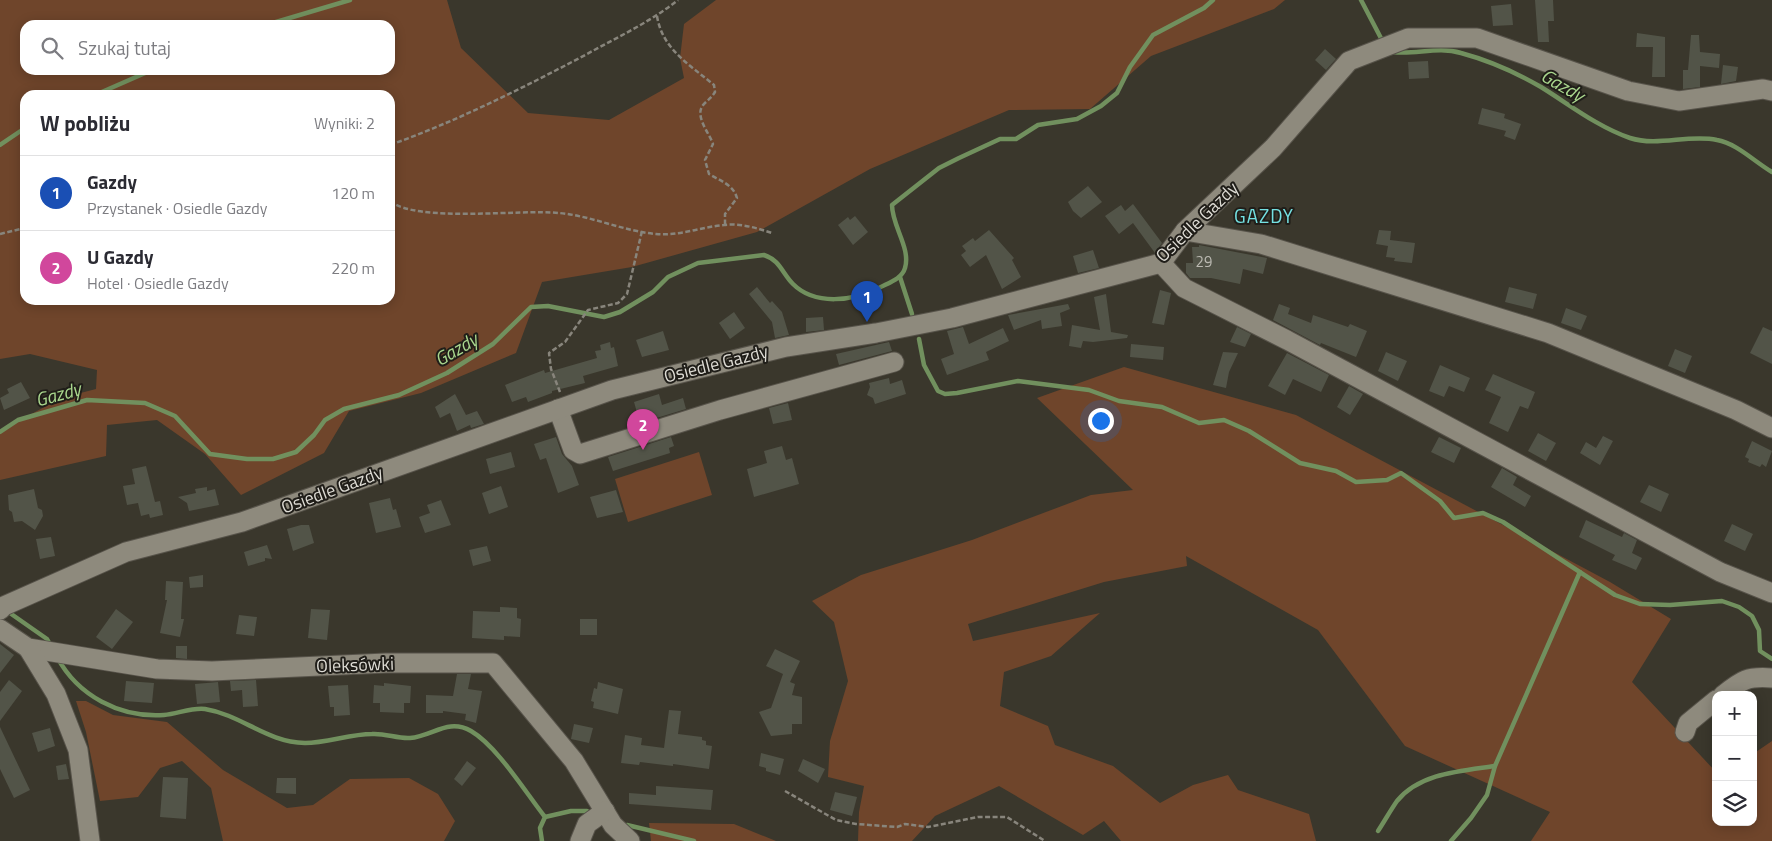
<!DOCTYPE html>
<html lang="pl">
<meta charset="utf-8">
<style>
:root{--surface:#fff;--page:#f7f7f7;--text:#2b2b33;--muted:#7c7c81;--line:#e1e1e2;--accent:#1a73e8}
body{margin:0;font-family:"Titillium Web",sans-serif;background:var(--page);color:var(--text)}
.controls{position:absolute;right:15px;bottom:15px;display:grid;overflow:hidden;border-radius:10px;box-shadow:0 2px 12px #0003}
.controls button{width:45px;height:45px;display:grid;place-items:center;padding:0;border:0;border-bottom:1px solid var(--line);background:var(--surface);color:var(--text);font:25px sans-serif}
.you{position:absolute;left:1100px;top:420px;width:18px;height:18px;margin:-12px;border:4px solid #fff;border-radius:50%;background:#1a73e8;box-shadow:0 0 0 8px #1a73e833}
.badge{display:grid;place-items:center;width:32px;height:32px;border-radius:50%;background:var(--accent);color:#fff;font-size:16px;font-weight:700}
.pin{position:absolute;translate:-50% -41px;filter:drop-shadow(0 1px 2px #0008)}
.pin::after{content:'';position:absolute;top:26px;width:18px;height:15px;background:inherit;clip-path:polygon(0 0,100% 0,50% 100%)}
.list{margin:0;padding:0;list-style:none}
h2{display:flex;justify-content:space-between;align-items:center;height:65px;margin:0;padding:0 20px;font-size:21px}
h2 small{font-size:16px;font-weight:400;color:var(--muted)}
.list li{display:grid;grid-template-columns:32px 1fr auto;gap:15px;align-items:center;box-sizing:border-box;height:75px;padding:0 20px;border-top:1px solid var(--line)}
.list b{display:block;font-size:19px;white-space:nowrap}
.list p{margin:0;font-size:16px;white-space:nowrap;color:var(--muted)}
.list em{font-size:16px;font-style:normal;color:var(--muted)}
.icon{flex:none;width:28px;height:28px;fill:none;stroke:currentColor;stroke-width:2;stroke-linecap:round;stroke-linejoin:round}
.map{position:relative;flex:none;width:1772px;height:841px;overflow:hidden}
.search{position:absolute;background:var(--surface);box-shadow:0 2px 12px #0003;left:20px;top:20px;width:375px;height:55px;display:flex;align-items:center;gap:12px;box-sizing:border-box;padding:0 18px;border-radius:15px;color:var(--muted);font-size:19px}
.panel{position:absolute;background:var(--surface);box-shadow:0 2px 12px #0003;left:20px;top:90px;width:375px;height:215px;border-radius:15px}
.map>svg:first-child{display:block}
.green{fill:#6f452b;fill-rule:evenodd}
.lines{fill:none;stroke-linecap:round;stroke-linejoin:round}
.stream{stroke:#71905e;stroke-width:4.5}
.building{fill:#525448}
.minor-casing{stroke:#57534a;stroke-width:21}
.path{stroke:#88857c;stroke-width:2.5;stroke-dasharray:5 2.5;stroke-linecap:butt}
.minor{stroke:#8e8a7d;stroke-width:19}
.labels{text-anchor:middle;stroke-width:4;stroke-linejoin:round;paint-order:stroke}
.number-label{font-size:15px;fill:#bbbab2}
.street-label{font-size:18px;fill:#dedcd5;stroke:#201e19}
.water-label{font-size:19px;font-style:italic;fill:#aad88e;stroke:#201e19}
.neighbourhood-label{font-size:19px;letter-spacing:1px;fill:#74e1e2;stroke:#201e19}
</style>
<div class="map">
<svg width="1772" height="841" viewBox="0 0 1772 841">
<rect width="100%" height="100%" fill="#3a372c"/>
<g class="green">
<path d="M0,0h447l14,48 67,65 81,7 75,-42 -4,-20 4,-34 32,-24h569l-11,9 -123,47 -61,53 -81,1 -139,59 -113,63 -125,35 -90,15 -26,71 -95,40 -72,18 -25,42 -83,42 -36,-41 -48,-34 -50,5 -1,31 -106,24v-49l61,-33 35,-9 1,-19 -67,-16 -30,5zM25,25h365v45h-365zM25,95h365v205h-365z"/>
<path d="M1124,367l172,48 314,167 61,37 -39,63 84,90v50h37v-68l19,-13v100h-241l19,-29 -145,-66 -87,-116 -132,-74 1,10 -83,16 -136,42 5,17 127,-28 -49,43 -47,16 -4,34 48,20 7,19 58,21 47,37 33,-18 35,-10 10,15 71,24 7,27h-195l-17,-20 -21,14 -84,-49 -64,30 -23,25h-54l1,-29 5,-26 -36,-9 2,-36 18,-60 -14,-59 -22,-21 49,-26 111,-35 119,-45 42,-5 -96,-92z"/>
<path d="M699,452l13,43 -84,27 -13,-43z"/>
<path d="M76,701h10l27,14 54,7 56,48 64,38 26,-3 37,-26 59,-1 29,16 17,27 -11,20h-221l-12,-53 -29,-27 -22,7 -22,29 -38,4 -14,-69z"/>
<path d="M649,823l85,1 42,17h-125z"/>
</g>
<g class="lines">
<g class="stream">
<path d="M1361,0l22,42"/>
<path d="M266,25l84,-25"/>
<path d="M1393,52c22,3 45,-6 68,1 26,7 56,20 80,34 29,18 57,40 89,51 28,9 58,-4 87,2 19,3 38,22 55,32"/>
<path d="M95,95l57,-25"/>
<path d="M0,145l25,-17"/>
<path d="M900,277l12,37"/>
<path d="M919,339l5,26 14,26 7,3 12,-1 61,-12 71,9 30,11 43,6 37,16 25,-3 25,11 51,32 36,8 20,11 31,-2 14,-7 39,28 14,17 29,-5 20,9 112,73 25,9 30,1 52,-4 17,6 13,9 7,14 1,21 12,8"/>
<path d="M0,432l18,-12 69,-20 58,3 30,13 35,38 37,5h26l23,-7 18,-17 11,-15 19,-11 55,-14 48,-22 46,-29 38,-37 17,-1 56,11 16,-5 33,-20 15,-15 30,-14 66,-8c16,5 18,18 29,29 22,22 60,17 86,4 9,-5 23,-9 26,-20 6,-20 -13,-42 -13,-63l47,-37 20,-10 41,-19h16l22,-14 39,-6 24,-13 16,-13 13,-26 23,-32 51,-27 9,-8"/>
<path d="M7,611l40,28 4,7"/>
<path d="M57,657c21,39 63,61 107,58 13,-1 29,-8 41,-6 37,6 61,33 100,34 22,0 45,-9 67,-9 13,-1 26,5 38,4 23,-2 38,-20 61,-7 26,15 55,62 74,86l-5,11 2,13"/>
<path d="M545,817l26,-6h16"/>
<path d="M627,825l67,16"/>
<path d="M1378,831c6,-9 12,-20 19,-30 23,-28 64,-30 98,-35"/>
<path d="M1451,841l20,-23 16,-23 8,-29 85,-194"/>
</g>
</g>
<g class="building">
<path d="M1535,0h18l1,21h-6l1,21h-11z"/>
<path d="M1511,4l2,21 -20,1 -2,-20z"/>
<path d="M1637,33l28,4v40h-13l1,-30h-17z"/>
<path d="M1691,35h8l1,17 20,2 -1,14 -19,-2v21l-17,2v-19h5z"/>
<path d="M1325,49l11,10 -10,11 -11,-10z"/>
<path d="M1428,61l1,17 -20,1 -1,-17z"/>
<path d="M1723,65l15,2 -2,14 -15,3z"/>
<path d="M1482,108l23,6 -1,4 17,6 -6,16 -11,-4 2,-5 -28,-7z"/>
<path d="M1088,186l14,16 -21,16 -8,-7 -5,-9z"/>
<path d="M1133,204l29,39 -7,10 -22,-30 -14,11 -14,-18 16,-11 4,6z"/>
<path d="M855,216l13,16 -15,13 -15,-20 10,-8 2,3z"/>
<path d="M989,230l25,28 -2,2 9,17 -19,12 -16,-34 -16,12 -9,-12 5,-4 -4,-5 11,-8 2,3z"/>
<path d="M1379,230l12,1 -1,9 25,3 -3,20 -18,-2 1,-3 -9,-1 2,-11 -12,-2z"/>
<path d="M1199,245l68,13 -4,16 -20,-5 -3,15 -29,-6h-21l-4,-5v-10h7l-1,-16h7z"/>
<path d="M1093,250l6,18 -21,5 -5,-17z"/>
<path d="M757,287l13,16 2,-2 10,11 7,23 -14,3 -3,-16 -23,-28z"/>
<path d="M1509,287l28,7 -4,15 -28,-7z"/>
<path d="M1160,290l11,3 -7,32 -12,-2z"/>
<path d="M1106,294l5,38 17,3 -1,3 -34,4 -10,-1 -2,7 -12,-2 3,-21 28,5 -6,-33z"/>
<path d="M1068,304l2,5 -10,4 2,13 -20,3 -1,-9 -27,10 -6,-15z"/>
<path d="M1279,304l11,4 -2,6 23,9 2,-8 35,12 2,-3 17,7 -11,26 -35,-14 -1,2 -47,-25z"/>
<path d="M1566,308l21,8 -6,14 -20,-7z"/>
<path d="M734,312l11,16 -15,11 -11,-16z"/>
<path d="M823,317l1,13 -18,2v-14z"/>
<path d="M963,327l6,17 34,-16 6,13 -23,11 3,8 -42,15 -6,-16 13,-5 -7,-23z"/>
<path d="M1237,327l14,7 -6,13 -15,-5z"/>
<path d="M1763,327l9,4v33l-22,-11z"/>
<path d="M663,331l6,19 -27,7 -6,-17z"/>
<path d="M610,342l1,6 3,-1 4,19 -35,10 2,7 -33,8v2l-24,9 -2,-5 -14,5 -7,-17 39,-15 1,3 52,-15 -2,-7 6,-1 -1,-5z"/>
<path d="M889,342l3,9 -53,14 -3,-11z"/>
<path d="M1131,344l33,3 -1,13 -33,-3z"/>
<path d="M1675,349l17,7 -7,17 -17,-7z"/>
<path d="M1223,352l15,1 -9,19 -3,16 -13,-3z"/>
<path d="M1386,352l21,9 -9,20 -20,-10z"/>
<path d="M1287,353l42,22 -8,17 -28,-13 -8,16 -17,-9z"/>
<path d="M1440,365l30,13 -6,14 -15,-6 -5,11 -15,-6z"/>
<path d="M1493,374l42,18 -7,17 -8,-3 -12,26 -19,-9 12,-26 -16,-7z"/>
<path d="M889,378l1,6 12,-4 4,14 -31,10 -2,-6 -6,-3 3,-8 -1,-4z"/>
<path d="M21,382l9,16 -26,12 -4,-12 9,-5 -2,-4z"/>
<path d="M1349,386l14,8 -13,21 -13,-8z"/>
<path d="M455,394l11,21 11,-4 7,13 -13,4 -1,-3 -13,6 -7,-18 -10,5 -5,-11z"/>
<path d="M659,394l3,11 21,-7 3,11 -46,14 -6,-21z"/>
<path d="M788,403l4,17 -19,4 -4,-16z"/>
<path d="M1538,433l18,10 -10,18 -18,-10z"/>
<path d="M1603,436l10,5 -13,24 -20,-12 6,-11 10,6z"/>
<path d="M556,437l6,17 10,12 7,19 -21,8 -12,-35 -6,2 -6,-16z"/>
<path d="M671,437l3,9 -5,2 1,5 -57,18 -5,-14z"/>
<path d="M1439,437l22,11 -7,15 -23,-11z"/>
<path d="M1752,441l20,10 -6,16 -4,-3 -2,3 -12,-5 1,-3 -4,-2z"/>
<path d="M782,446l4,14 6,-2 7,26 -45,13 -7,-28 20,-6 -3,-12z"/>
<path d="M511,452l4,15 -25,7 -4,-15z"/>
<path d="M146,466l9,36 5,-1 3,14 -13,3 -1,-4 -8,2 -3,-13 -11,2 -4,-19 12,-2 -3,-15z"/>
<path d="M1502,468l15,9 -4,8 18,11 -6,11 -34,-20z"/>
<path d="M1649,485l20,9 -8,18 -21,-10z"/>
<path d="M501,486l7,21 -19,7 -7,-21z"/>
<path d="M207,487v4l8,-2 4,16 -30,6 -2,-8 -9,-6 18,-4 -1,-4z"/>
<path d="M34,489l4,19 4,2 1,6 -8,14 -13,-9 -8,1 -2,-10 -3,-2 -1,-15z"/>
<path d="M616,490l7,22 -26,6 -7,-21z"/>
<path d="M390,498l3,12 3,-1 5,18 -25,6 -7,-30z"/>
<path d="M441,500l10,25 -26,8 -6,-16 11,-4 -3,-8z"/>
<path d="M1586,520l36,17 2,-4 13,7 -5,13 10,5 -6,12 -24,-10 3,-5 -36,-18z"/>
<path d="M1732,524l21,10 -8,17 -21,-10z"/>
<path d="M301,525h8l5,18 -21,8 -6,-22z"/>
<path d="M51,537l4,19 -15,3 -4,-20z"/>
<path d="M267,545l5,14 -7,-1v3l-17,5 -4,-14z"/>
<path d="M487,546l4,15 -18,5 -4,-16z"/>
<path d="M203,575v12l-13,1 -1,-11z"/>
<path d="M166,581l17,1 -2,37h3l-4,18 -20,-4 7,-33h-2z"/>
<path d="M500,607l17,1v10l4,1 -1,18 -16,-1v4l-32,-2 1,-27 27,1z"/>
<path d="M116,609l17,13 -21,27 -16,-12z"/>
<path d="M311,609l19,1 -3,30 -19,-2z"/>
<path d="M239,615l18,2 -3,19 -18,-2z"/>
<rect x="580" y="619" width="17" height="16"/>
<path d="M0,644l14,11 -14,18z"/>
<path d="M176,646h11v13l-11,-1z"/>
<path d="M775,649l25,12 -10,21 5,2 -3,11 10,2v27h-10v10l-21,2 -12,-24 12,-4 12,-34 -17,-8z"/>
<path d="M457,674h14l-3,15 14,2 -6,32 -11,-3 1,-6 -23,-3v2h-17v-18l27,1z"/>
<path d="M9,680l13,11 -22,30v-29z"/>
<path d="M256,680l2,26 -15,1 -1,-17 -11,1 -1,-10z"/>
<path d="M126,681l28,2 -2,20 -28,-2z"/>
<path d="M218,682l2,20 -23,2 -2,-20z"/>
<path d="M598,682l25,7 -5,25 -25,-6 1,-6 -3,-1 3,-13 3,1z"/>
<path d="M384,683l27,3 -1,17h-6v10l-24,-1v-9h-7l1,-18 10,1z"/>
<path d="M348,685l2,30 -16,1v-9h-4l-2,-21z"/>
<path d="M669,710l12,1 -3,23 24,3v3l4,1v4l6,1 -3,23 -36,-5v2l-33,-4 -1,3 -18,-2 4,-28 17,3 -1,7 23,3z"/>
<path d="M574,724l19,4 -4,15 -18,-4z"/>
<path d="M0,727l30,63 -16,8 -14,-29z"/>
<path d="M50,728l5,18 -17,6 -6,-19z"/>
<path d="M761,753l23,6 -4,16 -14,-4v-3l-7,-2z"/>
<path d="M803,759l22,10 -7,14 -20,-12z"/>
<path d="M467,761l9,7 -14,18 -8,-7z"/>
<path d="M66,764l3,15 -11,1 -2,-14z"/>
<path d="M163,777l25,1 -2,41 -26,-2z"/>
<path d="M277,778h19v16l-20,-1z"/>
<path d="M656,786l57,4 -2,20 -82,-6v-11l27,2z"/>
<path d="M835,792l22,5 -5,19 -22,-6z"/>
</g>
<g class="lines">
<g class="minor-casing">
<g id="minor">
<path d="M1185,231l76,13 287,89 188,77 36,18"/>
<path d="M1161,263l23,25 103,52 433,232 52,21"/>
<path d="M558,409l15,41 7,4 140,-44 174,-48"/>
<path d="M0,610l4,-4 122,-54 116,-30 370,-132 174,-43 90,-14 76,-15 209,-55 24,-32 88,-83 76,-87 59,-23h69l151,53 51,10 84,-12 9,2"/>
<path d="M0,629l28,19 129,21 55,2 174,-8h107l81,98 39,64 17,16"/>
<path d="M28,648l28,46 22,56 12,91"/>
<path d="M1723,695c19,-15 24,-19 49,-17"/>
<path d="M1685,732l3,-9 28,-23"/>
<path d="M580,841l7,-17 18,-13"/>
</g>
</g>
<g class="path">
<path d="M657,16c5,33 33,49 57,69l1,7c-3,5 -7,8 -11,12 -11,11 6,30 9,40l-8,16 4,14c11,7 24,10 28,24l-12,16v10"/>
<path d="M390,145c67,-24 133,-57 197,-91 31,-17 63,-32 91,-54"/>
<path d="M390,201c26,22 132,8 169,12 33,3 64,18 97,21 24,2 45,-7 68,-9 16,-2 33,3 48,8"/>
<path d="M0,234l25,-6"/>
<path d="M560,392l-9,-23 -2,-16 16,-11 23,-32 30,-7 9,-9 15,-63"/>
<path d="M785,791l51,29 20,4 41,3 8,-3 23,3 50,-10h29l38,24"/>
</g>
<use href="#minor" class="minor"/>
</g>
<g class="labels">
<g class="number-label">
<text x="1204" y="267">29</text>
</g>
<g class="street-label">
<text transform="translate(1197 222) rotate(-44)" y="6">Osiedle Gazdy</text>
<text transform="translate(716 364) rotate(-14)" y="6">Osiedle Gazdy</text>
<text transform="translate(332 490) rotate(-20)" y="6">Osiedle Gazdy</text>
<text transform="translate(355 665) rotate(-2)" y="6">Oleksówki</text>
</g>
<g class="water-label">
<text transform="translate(1563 85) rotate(30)" y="7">Gazdy</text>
<text transform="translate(456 349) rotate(-30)" y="7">Gazdy</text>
<text transform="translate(58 394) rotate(-15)" y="7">Gazdy</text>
</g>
<g class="neighbourhood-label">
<text x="1264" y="223">GAZDY</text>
</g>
</g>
</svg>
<div class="controls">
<button>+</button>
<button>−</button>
<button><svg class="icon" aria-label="layers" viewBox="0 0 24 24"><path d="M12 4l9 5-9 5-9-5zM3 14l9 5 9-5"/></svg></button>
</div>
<div class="you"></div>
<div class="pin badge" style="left:867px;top:322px;background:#1a4fb4">1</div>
<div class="pin badge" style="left:643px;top:450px;background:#d1479c">2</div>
<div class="search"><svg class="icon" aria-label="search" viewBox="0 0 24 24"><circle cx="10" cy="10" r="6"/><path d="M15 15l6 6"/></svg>Szukaj tutaj</div>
<section class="panel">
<h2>W pobliżu<small>Wyniki: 2</small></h2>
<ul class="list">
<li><span class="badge" style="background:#1a4fb4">1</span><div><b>Gazdy</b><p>Przystanek · Osiedle Gazdy</p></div><em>120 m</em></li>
<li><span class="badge" style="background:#d1479c">2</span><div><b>U Gazdy</b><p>Hotel · Osiedle Gazdy</p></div><em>220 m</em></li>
</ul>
</section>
</div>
